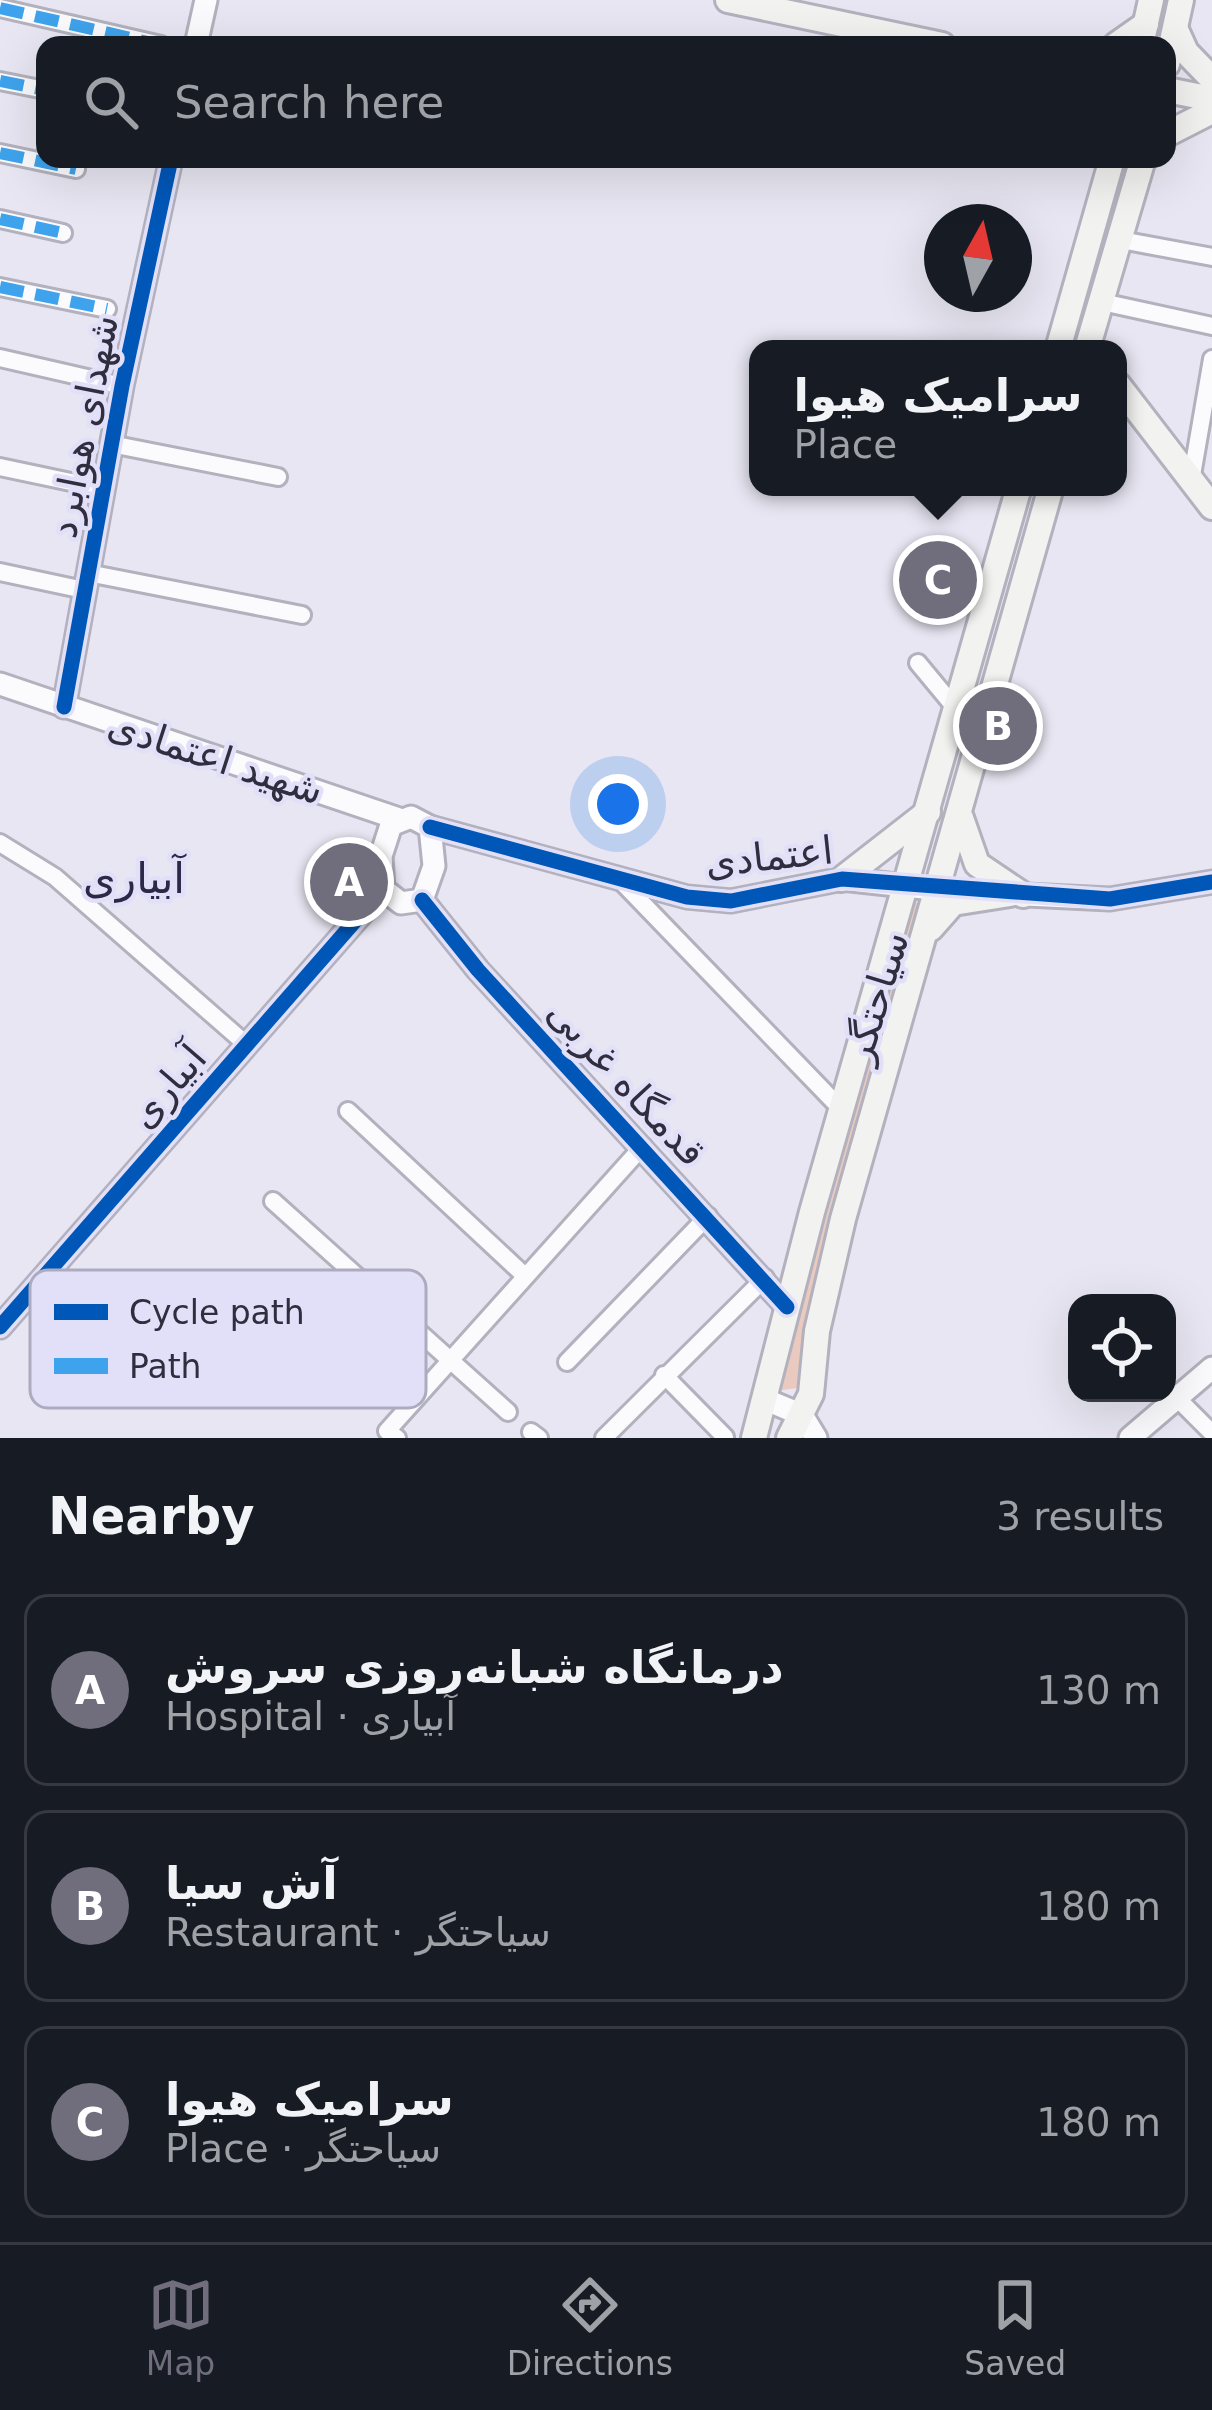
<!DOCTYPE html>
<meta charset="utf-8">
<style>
:root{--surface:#171b24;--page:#242831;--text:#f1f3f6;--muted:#9ea1a6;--line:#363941;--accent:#706e7d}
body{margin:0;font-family:"DejaVu Sans","Noto Naskh Arabic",sans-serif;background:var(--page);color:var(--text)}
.controls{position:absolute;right:36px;bottom:36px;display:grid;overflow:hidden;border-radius:24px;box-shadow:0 12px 48px #0002}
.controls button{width:108px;height:108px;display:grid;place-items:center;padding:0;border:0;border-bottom:3px solid var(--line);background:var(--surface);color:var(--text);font:60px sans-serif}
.compass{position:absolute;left:924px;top:204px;width:108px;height:108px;border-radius:50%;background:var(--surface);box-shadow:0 12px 48px #0002;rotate:8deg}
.you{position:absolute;left:618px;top:804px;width:42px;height:42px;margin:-30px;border:9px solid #fff;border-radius:50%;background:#1a73e8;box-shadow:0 0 0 18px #1a73e833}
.badge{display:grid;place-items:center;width:78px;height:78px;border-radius:50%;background:var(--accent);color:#fff;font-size:39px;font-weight:700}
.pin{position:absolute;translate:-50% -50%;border:6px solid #fff;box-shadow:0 3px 12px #0006}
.popup{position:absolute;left:749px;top:340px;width:378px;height:156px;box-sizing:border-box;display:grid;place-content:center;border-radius:24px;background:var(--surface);filter:drop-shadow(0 3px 9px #0005);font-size:39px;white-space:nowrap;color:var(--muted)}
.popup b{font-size:45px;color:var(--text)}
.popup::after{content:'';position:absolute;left:50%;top:100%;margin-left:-24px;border:24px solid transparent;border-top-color:var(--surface)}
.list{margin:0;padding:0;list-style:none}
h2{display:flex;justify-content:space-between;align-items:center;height:156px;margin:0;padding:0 48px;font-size:51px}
h2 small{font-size:39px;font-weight:400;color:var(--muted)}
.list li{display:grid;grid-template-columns:78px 1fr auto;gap:36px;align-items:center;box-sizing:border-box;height:192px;margin:0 24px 24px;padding:0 24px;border:3px solid var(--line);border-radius:24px}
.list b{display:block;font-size:45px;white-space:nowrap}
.list p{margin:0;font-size:39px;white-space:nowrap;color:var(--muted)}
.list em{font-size:39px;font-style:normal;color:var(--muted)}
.icon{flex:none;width:66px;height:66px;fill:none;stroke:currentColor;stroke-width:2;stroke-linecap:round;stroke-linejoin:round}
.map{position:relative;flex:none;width:1212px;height:1438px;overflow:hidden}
.search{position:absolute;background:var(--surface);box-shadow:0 12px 48px #0002;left:36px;right:36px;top:36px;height:132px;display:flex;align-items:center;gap:30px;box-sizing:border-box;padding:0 42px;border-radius:24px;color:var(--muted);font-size:45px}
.sheet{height:804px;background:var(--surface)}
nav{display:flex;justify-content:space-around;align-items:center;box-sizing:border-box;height:168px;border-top:3px solid var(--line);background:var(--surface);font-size:33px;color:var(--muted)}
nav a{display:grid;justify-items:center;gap:6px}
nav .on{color:var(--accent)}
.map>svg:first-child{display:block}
.green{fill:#eacabe}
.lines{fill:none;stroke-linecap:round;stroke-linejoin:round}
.minor-casing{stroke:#b2b1bd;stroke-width:22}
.tertiary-casing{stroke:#b2b1bd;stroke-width:27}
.secondary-casing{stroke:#b2b1bd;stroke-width:30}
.minor{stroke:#fbfbfd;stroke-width:16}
.tertiary{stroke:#fbfbfd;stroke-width:21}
.secondary{stroke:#f2f2f0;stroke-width:24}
.quiet{stroke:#3ea3ec;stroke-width:12;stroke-dasharray:24 12;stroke-linecap:butt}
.cycleway-casing{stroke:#e2e0f8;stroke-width:22}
.cycleway{stroke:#0057b8;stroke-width:15}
.labels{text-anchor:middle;stroke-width:9;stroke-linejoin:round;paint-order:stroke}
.street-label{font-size:39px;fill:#302e3e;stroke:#e2e0f8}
.neighbourhood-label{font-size:42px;fill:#2d2847;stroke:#e2e0f8}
.key{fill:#e2e0f8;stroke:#adabc0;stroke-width:3}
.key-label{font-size:33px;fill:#302e3e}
</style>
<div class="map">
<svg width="1212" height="1438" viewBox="0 0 1212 1438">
<rect width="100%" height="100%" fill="#e7e6f2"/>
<path class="green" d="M914,902l7,2 -117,418 -6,66 -16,2 -3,-22 12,-24z"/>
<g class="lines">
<g class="minor-casing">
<g id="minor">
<path d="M0,8l161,37"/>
<path d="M0,81l45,9"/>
<path d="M0,153l76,16"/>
<path d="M0,219l63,14"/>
<path d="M1121,240l91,17"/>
<path d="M0,287l107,22"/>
<path d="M1102,302l110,24"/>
<path d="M0,358l122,28"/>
<path d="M111,444l167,33"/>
<path d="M0,467l104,22"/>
<path d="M1191,481l21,-122"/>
<path d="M0,572l84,18"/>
<path d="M88,573l214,42"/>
<path d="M918,663l39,47"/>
<path d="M0,843l55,34 192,168"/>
<path d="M619,879l223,231"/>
<path d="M348,1111l176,164"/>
<path d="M273,1201l235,211"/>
<path d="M567,1362l141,-146"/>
<path d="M664,1375l61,62"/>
<path d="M1177,1398l35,35"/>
<path d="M531,1432l8,6"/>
<path d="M397,1438l-10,-7 256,-285"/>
<path d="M604,1438l161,-160"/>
</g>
</g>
<g class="tertiary-casing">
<g id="tertiary">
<path d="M196,45l10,-45"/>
<path d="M0,684l399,135"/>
<path d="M64,707l58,-321 49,-227"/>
<path d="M411,817l19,10 4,39 -12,34 -21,3 -18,-14 -2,-33 10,-31z"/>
<path d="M430,827l257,70 44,4 111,-22 109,12"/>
<path d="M1006,894l104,5 102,-17"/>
<path d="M422,900l56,70 309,337"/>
<path d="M0,1327l383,-438"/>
<path d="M764,1399l38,16 14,23"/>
<path d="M1130,1438l82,-70"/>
</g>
</g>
<g class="secondary-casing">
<g id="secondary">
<path d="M728,0l214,45"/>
<path d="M1176,30l10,22 26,27"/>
<path d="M1116,45l30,-21"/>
<path d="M1141,45l10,-45"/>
<path d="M1167,64l14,-64"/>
<path d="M1167,90l45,9"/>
<path d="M1167,134l45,-23"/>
<path d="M1058,349l54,-190"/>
<path d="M1087,349l56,-190"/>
<path d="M1118,385l94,122"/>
<path d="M961,818l16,46 46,31"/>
<path d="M842,879l86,-67"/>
<path d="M931,928l22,-25 57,-9"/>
<path d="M754,1438l58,-226 207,-725"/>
<path d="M789,1438l22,-44 6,-63 26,-112 208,-732"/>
</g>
</g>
<use href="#minor" class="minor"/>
<use href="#tertiary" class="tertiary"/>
<use href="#secondary" class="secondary"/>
<g class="quiet">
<path d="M0,8l161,37"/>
<path d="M0,81l45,9"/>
<path d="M0,153l76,16"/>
<path d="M0,219l63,14"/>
<path d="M0,287l107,22"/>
</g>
<g class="cycleway-casing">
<g id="cycleway">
<path d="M64,707l58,-321 49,-227"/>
<path d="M430,827l257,70 44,4 111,-22 268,20 102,-17"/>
<path d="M422,900l56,70 309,337"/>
<path d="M0,1327l383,-438"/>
</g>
</g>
<use href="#cycleway" class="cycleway"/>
</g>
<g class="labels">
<g class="street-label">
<text transform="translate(83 426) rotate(-79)" y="14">شهدای هوابرد</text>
<text transform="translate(216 757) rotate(18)" y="14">شهید اعتمادی</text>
<text transform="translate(769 856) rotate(-6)" y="14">اعتمادی</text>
<text transform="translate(876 997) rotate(-73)" y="14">سیاحتگر</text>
<text transform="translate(627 1082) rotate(47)" y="14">قدمگاه غربی</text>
<text transform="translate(167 1086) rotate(-49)" y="14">آبیاری</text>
</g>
<g class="neighbourhood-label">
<text x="134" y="893">آبیاری</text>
</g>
</g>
<rect x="30" y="1270" width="396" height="138" rx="18" class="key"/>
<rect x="54" y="1304" width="54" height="16" fill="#0057b8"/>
<rect x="54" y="1358" width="54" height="16" fill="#3ea3ec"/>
<g class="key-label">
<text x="129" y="1324">Cycle path</text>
<text x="129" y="1378">Path</text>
</g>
</svg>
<div class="controls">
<button><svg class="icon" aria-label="locate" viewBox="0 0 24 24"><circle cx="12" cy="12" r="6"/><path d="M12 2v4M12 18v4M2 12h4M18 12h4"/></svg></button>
</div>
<svg class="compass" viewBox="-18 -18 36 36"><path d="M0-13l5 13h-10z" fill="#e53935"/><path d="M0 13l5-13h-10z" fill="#9ea1a6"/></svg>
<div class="you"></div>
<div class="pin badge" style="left:349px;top:882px">A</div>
<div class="pin badge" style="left:998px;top:726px">B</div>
<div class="pin badge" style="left:938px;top:580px">C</div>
<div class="popup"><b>سرامیک هیوا</b>Place</div>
<div class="search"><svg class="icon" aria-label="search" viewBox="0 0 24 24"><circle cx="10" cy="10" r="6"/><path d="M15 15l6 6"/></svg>Search here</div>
</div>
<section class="sheet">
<h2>Nearby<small>3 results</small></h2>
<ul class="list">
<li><span class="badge">A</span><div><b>درمانگاه شبانه‌روزی سروش</b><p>Hospital · آبیاری</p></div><em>130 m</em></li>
<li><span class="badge">B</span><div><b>آش سیا</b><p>Restaurant · سیاحتگر</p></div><em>180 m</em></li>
<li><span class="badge">C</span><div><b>سرامیک هیوا</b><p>Place · سیاحتگر</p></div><em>180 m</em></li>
</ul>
</section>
<nav>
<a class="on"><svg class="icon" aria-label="map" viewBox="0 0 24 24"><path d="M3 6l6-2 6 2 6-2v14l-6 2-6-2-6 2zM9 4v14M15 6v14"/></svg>Map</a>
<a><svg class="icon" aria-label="directions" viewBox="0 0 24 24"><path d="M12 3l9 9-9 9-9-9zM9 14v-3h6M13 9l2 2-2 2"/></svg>Directions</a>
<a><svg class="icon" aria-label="saved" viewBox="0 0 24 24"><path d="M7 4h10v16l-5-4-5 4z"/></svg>Saved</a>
</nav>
